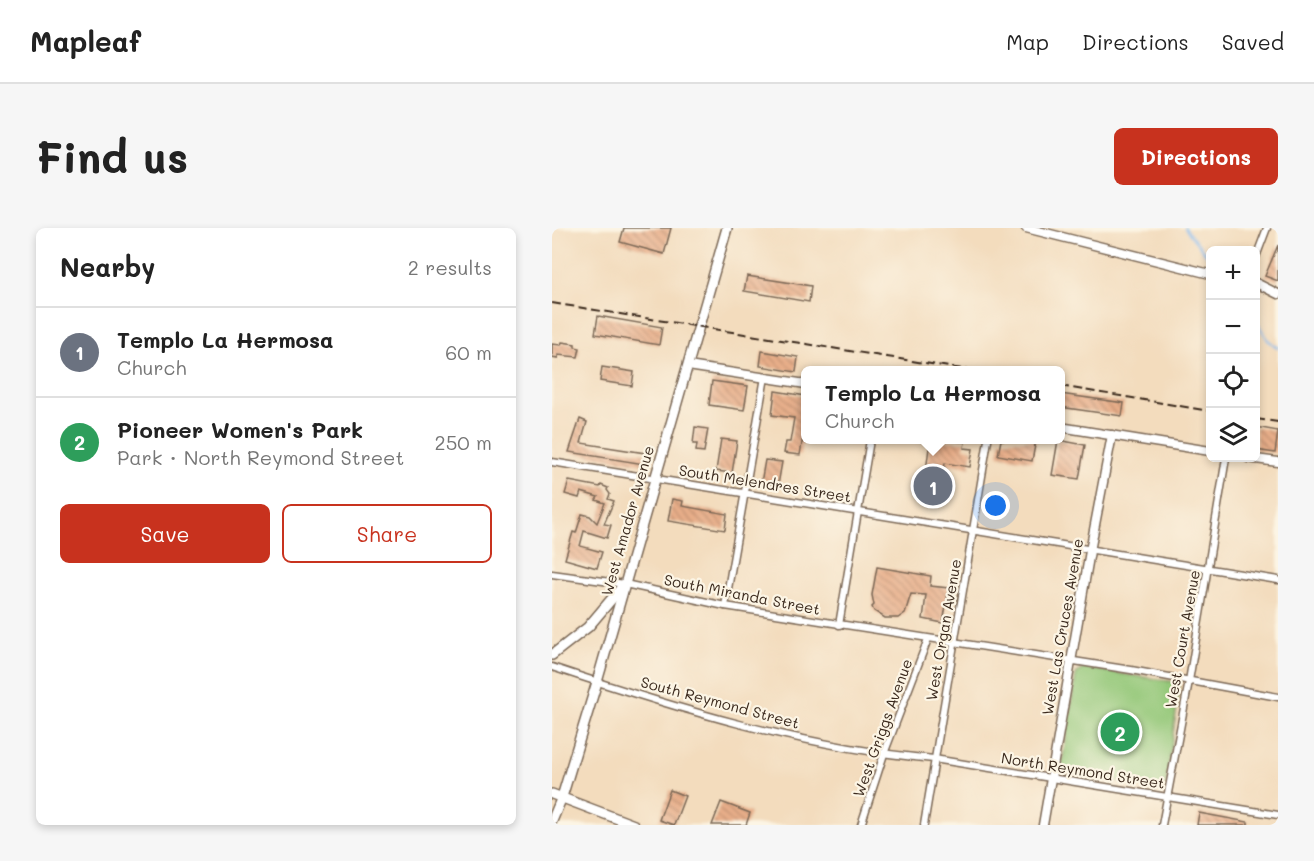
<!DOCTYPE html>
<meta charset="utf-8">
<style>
:root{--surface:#fff;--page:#f6f6f6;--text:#222;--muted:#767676;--line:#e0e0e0;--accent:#c8321e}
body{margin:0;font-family:Mali,sans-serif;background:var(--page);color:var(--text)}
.controls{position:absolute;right:18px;top:18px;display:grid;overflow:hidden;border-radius:9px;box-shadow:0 3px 9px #0003}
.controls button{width:54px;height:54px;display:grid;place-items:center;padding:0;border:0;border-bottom:2px solid var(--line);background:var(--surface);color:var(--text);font:30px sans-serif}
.you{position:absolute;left:444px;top:278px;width:21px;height:21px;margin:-15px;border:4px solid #fff;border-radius:50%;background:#1a73e8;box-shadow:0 0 0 9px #1a73e833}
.badge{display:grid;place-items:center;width:39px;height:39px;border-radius:50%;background:var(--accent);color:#fff;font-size:20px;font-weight:700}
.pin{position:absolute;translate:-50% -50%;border:3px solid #fff;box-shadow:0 2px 6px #0006}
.popup{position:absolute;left:249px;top:138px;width:264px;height:78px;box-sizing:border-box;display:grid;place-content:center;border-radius:9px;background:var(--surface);filter:drop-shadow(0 2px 4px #0005);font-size:20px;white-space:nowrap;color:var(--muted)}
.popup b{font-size:22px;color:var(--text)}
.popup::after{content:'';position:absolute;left:50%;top:100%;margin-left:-12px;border:12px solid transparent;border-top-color:var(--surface)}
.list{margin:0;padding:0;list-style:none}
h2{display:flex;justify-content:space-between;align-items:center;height:78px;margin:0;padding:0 24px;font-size:26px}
h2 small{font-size:20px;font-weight:400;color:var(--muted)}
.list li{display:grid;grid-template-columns:39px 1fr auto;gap:18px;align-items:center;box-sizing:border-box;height:90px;padding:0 24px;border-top:2px solid var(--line)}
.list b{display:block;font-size:22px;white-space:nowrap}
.list p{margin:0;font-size:20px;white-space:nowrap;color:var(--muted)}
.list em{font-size:20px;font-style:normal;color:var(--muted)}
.actions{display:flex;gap:12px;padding:18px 24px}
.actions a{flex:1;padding:14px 0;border:2px solid var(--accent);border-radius:9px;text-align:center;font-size:21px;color:var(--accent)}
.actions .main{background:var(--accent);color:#fff}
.icon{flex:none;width:33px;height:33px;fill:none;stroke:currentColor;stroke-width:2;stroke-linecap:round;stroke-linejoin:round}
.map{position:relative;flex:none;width:726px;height:597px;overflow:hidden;border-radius:9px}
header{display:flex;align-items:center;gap:36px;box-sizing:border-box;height:84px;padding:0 30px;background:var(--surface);border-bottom:2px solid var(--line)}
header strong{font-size:28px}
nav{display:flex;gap:33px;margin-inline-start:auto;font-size:21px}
.intro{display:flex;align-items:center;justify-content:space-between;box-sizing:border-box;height:144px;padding:0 36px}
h1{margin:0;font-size:42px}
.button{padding:15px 27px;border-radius:9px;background:var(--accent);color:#fff;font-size:21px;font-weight:700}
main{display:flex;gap:36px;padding:0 36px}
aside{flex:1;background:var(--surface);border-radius:9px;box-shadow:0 3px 9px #0003}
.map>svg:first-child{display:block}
.park{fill:#94c879;stroke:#68794c;stroke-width:1.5}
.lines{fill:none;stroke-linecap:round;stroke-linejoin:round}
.stream{stroke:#80bbf2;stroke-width:2}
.building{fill:url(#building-back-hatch)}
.minor-casing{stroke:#7b6856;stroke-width:9}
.tertiary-casing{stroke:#7b6856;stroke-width:11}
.secondary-casing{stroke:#7b6856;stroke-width:12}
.minor{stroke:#fff;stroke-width:6}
.tertiary{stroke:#fff;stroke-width:8}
.secondary{stroke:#fff;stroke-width:9}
.rail{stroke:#3b2a1e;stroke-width:2;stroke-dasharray:9 4.5;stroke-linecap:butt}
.labels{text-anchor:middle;stroke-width:4.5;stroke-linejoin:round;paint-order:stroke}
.street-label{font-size:15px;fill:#3b2a1e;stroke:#fcf5e5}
</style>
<header>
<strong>Mapleaf</strong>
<nav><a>Map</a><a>Directions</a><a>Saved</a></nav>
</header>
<div class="intro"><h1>Find us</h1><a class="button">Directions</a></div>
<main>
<aside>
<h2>Nearby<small>2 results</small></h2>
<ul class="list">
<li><span class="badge" style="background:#6b7280">1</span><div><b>Templo La Hermosa</b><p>Church</p></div><em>60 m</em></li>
<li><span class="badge" style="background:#2e9e5b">2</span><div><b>Pioneer Women's Park</b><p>Park · North Reymond Street</p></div><em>250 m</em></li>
</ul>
<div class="actions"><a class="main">Save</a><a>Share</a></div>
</aside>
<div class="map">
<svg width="726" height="597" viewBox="0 0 726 597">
<defs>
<pattern id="building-back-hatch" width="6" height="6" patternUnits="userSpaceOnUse" patternTransform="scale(1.5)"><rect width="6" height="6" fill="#e8ae89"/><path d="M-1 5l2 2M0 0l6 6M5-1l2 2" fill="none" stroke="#bd8e6f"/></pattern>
</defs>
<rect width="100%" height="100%" fill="#fcf5e5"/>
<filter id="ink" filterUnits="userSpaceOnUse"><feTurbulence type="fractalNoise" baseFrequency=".0167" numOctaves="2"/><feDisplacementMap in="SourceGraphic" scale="12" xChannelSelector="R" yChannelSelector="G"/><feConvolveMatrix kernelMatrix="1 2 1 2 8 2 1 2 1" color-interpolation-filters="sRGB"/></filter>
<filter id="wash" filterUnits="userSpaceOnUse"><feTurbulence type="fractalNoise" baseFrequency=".008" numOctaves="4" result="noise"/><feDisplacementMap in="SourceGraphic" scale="24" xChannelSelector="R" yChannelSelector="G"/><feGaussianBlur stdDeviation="1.35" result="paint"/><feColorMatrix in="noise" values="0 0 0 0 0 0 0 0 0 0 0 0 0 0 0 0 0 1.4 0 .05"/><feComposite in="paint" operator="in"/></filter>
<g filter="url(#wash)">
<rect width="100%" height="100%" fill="#f3dcbd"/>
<path class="park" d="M532,440l92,14 4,3 -14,99 -3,5 -98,-17 -4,-2 15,-96z"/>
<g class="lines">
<g class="stream">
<path d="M633,0l25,31"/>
<path d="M704,93l12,19 10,8"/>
</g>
</g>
<g id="blocks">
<g class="building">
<path d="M72,0h47l-7,26 -44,-12z"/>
<path d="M726,17v36l-13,-5z"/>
<path d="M195,48l64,10 -2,16 -65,-11z"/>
<path d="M46,88l64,11 -3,18 -64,-11z"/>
<path d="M10,114l13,2v3l5,1 -2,9 -20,-2v3l-6,-1v-13l9,1z"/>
<path d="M210,123l36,6 -2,15 -36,-6z"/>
<path d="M50,139l32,5 -2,14 -32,-5z"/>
<path d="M160,153l36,5 -4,24 -35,-5z"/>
<path d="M223,163l31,5v41h-3l-3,18 -16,-2 2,-11h4l4,-24 -22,-3z"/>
<path d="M508,166l64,9 -2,13 -62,-9z"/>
<path d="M28,191l7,3 -6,21 64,10 -1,11 -75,-12z"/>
<path d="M143,199l13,2 -4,23 -8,-1 1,-7h-4z"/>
<path d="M704,199l22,4 -3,22 -19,-3z"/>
<path d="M169,211l16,2 -5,32 -16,-2z"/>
<path d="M378,212l35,2 -1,6 9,1 -3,18 -25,-4 -6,41 -17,-2z"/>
<path d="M449,212h35l-4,21 -34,-6z"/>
<path d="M506,212l27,5 -6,34 -27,-4z"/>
<path d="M213,232l17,2 -4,23 -17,-2z"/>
<path d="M17,253l31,6 1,-2 7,3 -1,2 3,4 -2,5 6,2 -10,23 7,1 -4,13 -23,-7 -4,15 22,6 -5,16 -32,-9 8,-27 3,1 6,-19 8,2 7,7 8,-20 -9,-3 2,-3 -17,-5 -2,6 -14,-4z"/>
<path d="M120,271l11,2 -1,5 45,8 -2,16 -57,-9z"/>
<path d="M325,339l54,9 -1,10 19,2 -6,35 -20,-4 3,-24 -15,-1 -6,19 -7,5h-13l-11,-7 -2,-4 2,-2 -2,-10z"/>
<path d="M118,562l15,6 -11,29 -15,-5z"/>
<path d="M169,574l29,11 -4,12h-34z"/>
<path d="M647,585l49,9v3h-51z"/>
</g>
</g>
</g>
<g filter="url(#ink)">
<use href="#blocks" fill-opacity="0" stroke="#7b6856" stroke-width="1.5"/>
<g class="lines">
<g class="minor-casing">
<g id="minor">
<path d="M704,29l11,-29"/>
<path d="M0,234l726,118"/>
<path d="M0,346l73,10 100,22 406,64 147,27"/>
<path d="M173,378l40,-229"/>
<path d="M287,397l31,-185"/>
<path d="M0,439c123,41 252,81 382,92l344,56"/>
<path d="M309,597l23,-71 44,-115"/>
<path d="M372,597l64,-385"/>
<path d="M610,597l27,-144 37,-223"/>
</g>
</g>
<g class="tertiary-casing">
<g id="tertiary">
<path d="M474,0l184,46"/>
<path d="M704,55l22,11"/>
<path d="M136,138l118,18"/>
<path d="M508,199l150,24"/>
<path d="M696,230l30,4"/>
<path d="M491,597l47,-274 22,-116"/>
</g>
</g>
<g class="secondary-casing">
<g id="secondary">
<path d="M0,427l36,-28 33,-39"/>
<path d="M0,566l82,31"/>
<path d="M0,593l10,-24 35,-115 130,-454"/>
</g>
</g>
<use href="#minor" class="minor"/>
<use href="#tertiary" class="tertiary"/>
<use href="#secondary" class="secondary"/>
<g class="rail">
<path d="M0,75l416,67"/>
<path d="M508,158l150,25"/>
<path d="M704,191l22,3"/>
</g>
</g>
</g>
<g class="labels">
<g class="street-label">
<text transform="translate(213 256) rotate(9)" y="5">South Melendres Street</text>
<text transform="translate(76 293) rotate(-74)" y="5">West Amador Avenue</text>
<text transform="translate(190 367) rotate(11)" y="5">South Miranda Street</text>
<text transform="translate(511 399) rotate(-80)" y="5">West Las Cruces Avenue</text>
<text transform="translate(392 402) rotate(-80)" y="5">West Organ Avenue</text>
<text transform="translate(631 411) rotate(-80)" y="5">West Court Avenue</text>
<text transform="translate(168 475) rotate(15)" y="5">South Reymond Street</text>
<text transform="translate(331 500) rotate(-70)" y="5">West Griggs Avenue</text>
<text transform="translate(531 543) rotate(9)" y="5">North Reymond Street</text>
</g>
</g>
</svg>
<div class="controls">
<button>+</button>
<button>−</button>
<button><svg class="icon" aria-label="locate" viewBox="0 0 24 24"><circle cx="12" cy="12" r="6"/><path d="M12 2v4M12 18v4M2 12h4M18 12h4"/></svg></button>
<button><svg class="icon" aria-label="layers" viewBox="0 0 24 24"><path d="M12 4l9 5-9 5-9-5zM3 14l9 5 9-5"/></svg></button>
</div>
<div class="you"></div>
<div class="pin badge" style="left:381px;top:258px;background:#6b7280">1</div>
<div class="popup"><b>Templo La Hermosa</b>Church</div>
<div class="pin badge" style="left:568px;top:504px;background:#2e9e5b">2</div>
</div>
</main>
